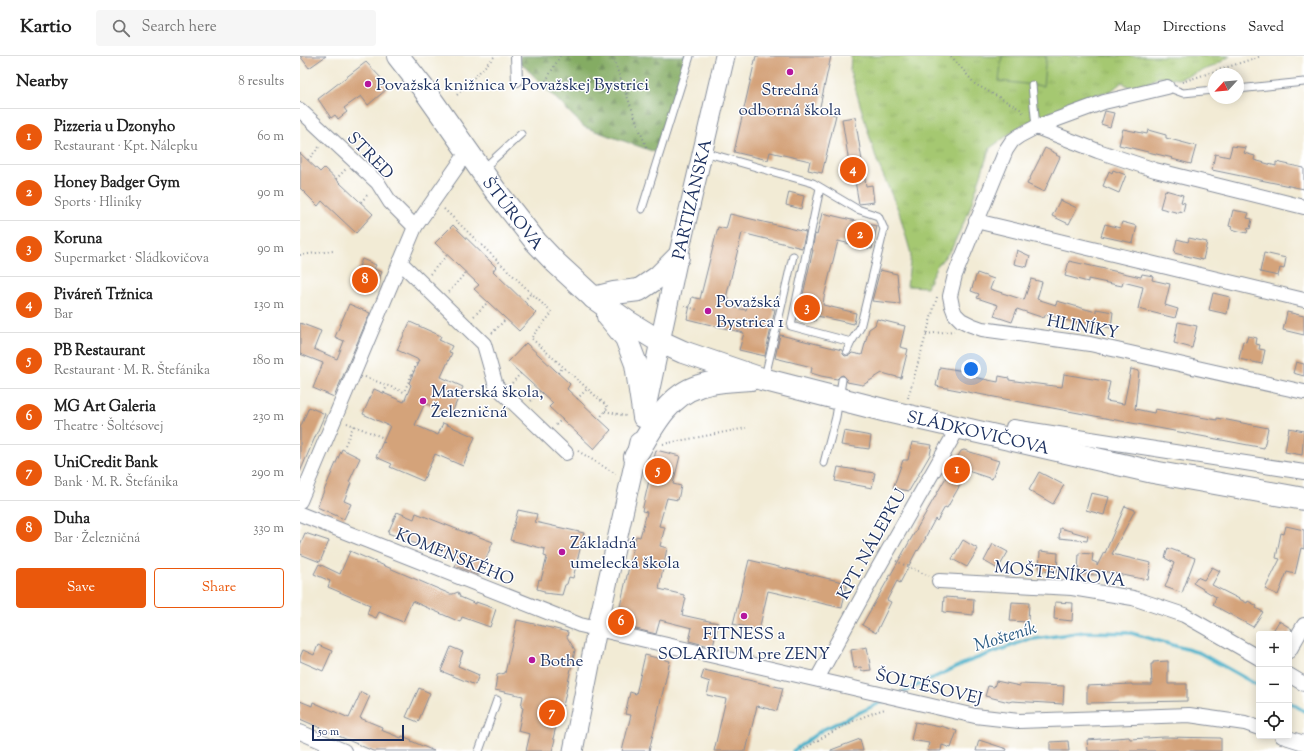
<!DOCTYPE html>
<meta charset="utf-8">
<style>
:root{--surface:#fff;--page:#f6f6f6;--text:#222;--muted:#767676;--line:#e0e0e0;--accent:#ea580c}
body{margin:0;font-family:"Sorts Mill Goudy",serif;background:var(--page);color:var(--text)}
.controls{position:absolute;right:12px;bottom:12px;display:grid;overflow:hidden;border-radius:4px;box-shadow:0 2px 10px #0003}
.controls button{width:36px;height:36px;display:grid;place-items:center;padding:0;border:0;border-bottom:1px solid var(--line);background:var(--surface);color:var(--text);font:20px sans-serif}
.compass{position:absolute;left:908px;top:12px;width:36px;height:36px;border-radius:50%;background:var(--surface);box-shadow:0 2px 10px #0003;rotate:244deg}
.scale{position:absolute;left:12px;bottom:10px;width:92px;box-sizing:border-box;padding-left:4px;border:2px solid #1b2f5e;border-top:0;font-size:11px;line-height:14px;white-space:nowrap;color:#1b2f5e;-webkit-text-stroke:3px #fff;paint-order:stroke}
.you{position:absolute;left:671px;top:313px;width:14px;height:14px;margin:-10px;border:3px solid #fff;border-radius:50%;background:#1a73e8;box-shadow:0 0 0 6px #1a73e833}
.badge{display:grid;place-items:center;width:26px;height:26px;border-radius:50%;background:var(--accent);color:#fff;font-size:13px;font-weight:700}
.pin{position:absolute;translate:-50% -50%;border:2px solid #fff;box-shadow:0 1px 4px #0006}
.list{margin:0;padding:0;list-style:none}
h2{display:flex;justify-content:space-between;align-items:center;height:52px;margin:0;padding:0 16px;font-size:17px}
h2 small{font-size:13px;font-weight:400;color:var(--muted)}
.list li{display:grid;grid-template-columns:26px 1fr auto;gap:12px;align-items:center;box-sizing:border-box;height:56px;padding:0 16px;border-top:1px solid var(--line)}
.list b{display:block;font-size:15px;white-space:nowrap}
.list p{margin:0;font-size:13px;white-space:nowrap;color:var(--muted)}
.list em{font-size:13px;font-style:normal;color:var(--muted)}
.actions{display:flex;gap:8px;padding:12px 16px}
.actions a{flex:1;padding:9px 0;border:1px solid var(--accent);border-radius:4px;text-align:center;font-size:14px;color:var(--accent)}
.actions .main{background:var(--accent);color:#fff}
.icon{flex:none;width:22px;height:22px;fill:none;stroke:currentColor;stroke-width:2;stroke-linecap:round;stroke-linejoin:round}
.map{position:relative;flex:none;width:1004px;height:695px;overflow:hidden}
header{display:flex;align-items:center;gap:24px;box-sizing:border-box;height:56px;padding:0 20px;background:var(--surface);border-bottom:1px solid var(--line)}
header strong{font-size:19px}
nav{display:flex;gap:22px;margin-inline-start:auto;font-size:14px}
.search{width:280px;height:36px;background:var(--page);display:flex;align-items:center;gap:10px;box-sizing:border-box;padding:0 14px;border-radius:4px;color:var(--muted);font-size:15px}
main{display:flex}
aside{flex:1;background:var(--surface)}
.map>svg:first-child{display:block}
.grass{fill:url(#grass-tufts);stroke:#607c68}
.forest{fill:url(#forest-firs);stroke:#506e60}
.pitch{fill:#a5c871;stroke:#607c68}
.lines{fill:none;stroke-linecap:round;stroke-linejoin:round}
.stream{stroke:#4cb1ca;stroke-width:3.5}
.building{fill:#d4a37a}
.service-casing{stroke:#868d9a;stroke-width:9}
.pedestrian-casing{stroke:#868d9a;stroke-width:12}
.minor-casing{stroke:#868d9a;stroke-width:16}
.secondary-casing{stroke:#868d9a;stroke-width:21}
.primary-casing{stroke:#868d9a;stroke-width:24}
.path{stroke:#868d9a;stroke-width:2;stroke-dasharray:1 3;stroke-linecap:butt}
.service{stroke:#fff;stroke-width:7}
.pedestrian{stroke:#fff;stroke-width:10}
.minor{stroke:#fff;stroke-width:14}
.secondary{stroke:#fff;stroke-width:19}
.primary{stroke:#fff;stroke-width:22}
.poi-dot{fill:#b5179e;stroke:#fff;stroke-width:1.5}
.labels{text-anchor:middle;stroke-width:3;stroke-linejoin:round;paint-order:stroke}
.poi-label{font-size:17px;fill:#1b2f5e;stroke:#fff;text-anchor:start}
.street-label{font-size:17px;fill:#1b2f5e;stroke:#fff}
.water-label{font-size:18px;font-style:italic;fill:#2c5c84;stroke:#fff}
</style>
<header>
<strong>Kartio</strong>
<div class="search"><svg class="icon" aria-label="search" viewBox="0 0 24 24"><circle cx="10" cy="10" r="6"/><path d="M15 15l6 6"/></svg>Search here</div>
<nav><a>Map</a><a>Directions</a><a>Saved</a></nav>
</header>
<main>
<aside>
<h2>Nearby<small>8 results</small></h2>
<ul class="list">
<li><span class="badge">1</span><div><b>Pizzeria u Dzonyho</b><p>Restaurant · Kpt. Nálepku</p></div><em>60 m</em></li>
<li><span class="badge">2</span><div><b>Honey Badger Gym</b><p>Sports · Hliníky</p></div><em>90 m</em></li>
<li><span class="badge">3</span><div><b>Koruna</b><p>Supermarket · Sládkovičova</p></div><em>90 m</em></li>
<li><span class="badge">4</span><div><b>Piváreň Tržnica</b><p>Bar</p></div><em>130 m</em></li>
<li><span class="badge">5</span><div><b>PB Restaurant</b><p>Restaurant · M. R. Štefánika</p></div><em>180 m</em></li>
<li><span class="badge">6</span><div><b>MG Art Galeria</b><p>Theatre · Šoltésovej</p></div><em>230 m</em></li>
<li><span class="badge">7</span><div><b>UniCredit Bank</b><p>Bank · M. R. Štefánika</p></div><em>290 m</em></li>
<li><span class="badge">8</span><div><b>Duha</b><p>Bar · Železničná</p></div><em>330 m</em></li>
</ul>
<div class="actions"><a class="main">Save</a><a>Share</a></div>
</aside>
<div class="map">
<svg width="1004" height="695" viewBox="0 0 1004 695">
<defs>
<pattern id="grass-tufts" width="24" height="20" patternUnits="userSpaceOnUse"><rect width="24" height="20" fill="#a5c871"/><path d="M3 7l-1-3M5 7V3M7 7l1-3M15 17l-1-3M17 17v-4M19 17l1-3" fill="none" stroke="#8dac64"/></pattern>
<pattern id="forest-firs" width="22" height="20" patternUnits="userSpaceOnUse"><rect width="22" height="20" fill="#84ac63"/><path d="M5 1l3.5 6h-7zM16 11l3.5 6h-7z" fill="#6b8c55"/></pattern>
</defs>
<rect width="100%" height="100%" fill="#fff"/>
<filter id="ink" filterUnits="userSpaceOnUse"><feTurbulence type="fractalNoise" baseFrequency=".025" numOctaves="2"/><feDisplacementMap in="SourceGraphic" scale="8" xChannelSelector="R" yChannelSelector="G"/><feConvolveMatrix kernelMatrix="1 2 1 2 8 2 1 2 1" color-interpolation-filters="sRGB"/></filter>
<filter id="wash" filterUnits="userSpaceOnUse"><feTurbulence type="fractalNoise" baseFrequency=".012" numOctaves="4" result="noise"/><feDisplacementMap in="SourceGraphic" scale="16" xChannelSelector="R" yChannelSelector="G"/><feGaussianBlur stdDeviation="0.9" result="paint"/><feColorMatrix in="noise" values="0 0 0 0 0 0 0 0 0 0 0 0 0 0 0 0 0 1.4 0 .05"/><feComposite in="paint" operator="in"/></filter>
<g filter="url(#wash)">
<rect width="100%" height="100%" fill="#f2ebd5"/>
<path class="grass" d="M551,0h379l-15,10 -37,13 -20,-2 -23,14 -13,-9 -11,9 -26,6 -63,28 -32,23 -21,63 -18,39 -15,17 -9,20 -20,-1 4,-32 -12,-42 -22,-51 -27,-90z"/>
<path class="forest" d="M220,0h166l-31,96 -71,-25 -64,-65z"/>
<path class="pitch" d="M702,0h44l-3,30 -44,-5z"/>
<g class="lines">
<g class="stream">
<path d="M599,638l68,-32 60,-22 57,-8 47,1 69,20 59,33"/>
<path d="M989,646l15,9"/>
<path d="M493,695l29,-21 64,-30"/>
</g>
</g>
<g id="blocks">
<g class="building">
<path d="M0,0h26l-17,12z"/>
<path d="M456,0h75l-12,55 17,4 -14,58 -14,-3 2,-9 -40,-9 -2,8 -34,-8z"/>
<path d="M66,6l15,16 -1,1 7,10 -19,16 -7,-9 -17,12 3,4 -9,7 -3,-4 -4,3 -13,-19z"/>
<path d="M805,55l9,2 -4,14 -9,-3z"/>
<path d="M555,61l11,69 6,-1 2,17 -15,2 -5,-29h-3l-9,-56z"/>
<path d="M823,73l24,5 1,-4 18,5v3l30,8 -5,18 -19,-5 1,-1 -54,-13z"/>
<path d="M932,90l14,2 -2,5 11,3 -1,4 22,6v-4l28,6v21l-92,-19 3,-16 14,3z"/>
<path d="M745,92l12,6 -1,1 4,2 -16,35 -17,-8z"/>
<path d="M0,97l20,19 4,-4 49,46 -17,19 -34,-32 -4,5 -18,-18z"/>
<path d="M813,114l13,5 -7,18 -16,-7 6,-15 3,2z"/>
<path d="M865,134l18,5 -2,7 4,1 -2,9 -4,-1v2l-19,-5z"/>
<path d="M489,136l15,4 -3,13 -15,-4z"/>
<path d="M760,144l17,8 -8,16 -17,-8z"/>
<path d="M933,154l16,3 -2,5 5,1 -2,10 -2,-1 -1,5 -16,-4 1,-2 -3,-1z"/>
<path d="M522,157l55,13 -5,23 -34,-8 -14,56 -1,8 33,8 -2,11 -37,-8 -2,5 -17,-4 15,-67h-1l3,-16 2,1z"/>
<path d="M430,158l76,18 -4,16 -60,-15 -16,65h3l-2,8 19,4 2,-7 15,3v-2l10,2 -1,3h3l-10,47 -26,-6 5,-17 -57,-14 5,-22 8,2 18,-72 8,2z"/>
<path d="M822,166l15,4 -4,17 -32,-7 4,-12 15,4z"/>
<path d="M153,169l43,42 -3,4 43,42 -17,18 -45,-42 5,-4 -44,-42z"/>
<path d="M889,182l18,4 -4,18 -29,-7 3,-14 11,3z"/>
<path d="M717,194l13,6 -3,11 -13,-3z"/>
<path d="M964,197l22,5 -2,11 -4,-1 -2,8 -18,-4z"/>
<path d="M62,203l14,6 -2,4 8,3 -9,21 -21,-9z"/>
<path d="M769,205l72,16 1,-3 11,2 -1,4 18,4 -5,21 13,4 -3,9 -37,-9 5,-22 -20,-5 -1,4 -34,-7v3l-23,-6z"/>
<path d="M580,214l17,4 3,30 -28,-3z"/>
<path d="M677,217l17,6 -4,10 34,11 7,-21 11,3 -5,17 19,6 1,-4 39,11v-3l17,3 -2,16 -35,-5 -30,-9 -2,4 -27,-9 -5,13 -18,-6 4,-11 -21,-7 2,-4 -8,-3z"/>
<path d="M913,237l17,4 -3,17 -18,-4z"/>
<path d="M49,248l21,9 -36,84 -21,-9 10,-25 -23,-9v-31l21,8 -7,18 23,10 7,-18 -9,-4z"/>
<path d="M987,256l17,4v19l-21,-5z"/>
<path d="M577,263l28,7 -5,21 8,2 -7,29 -19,-5 -19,12 -16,-3 -1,-4 -3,-3 -3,1 -3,3 -16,-3 -10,-3 1,-6 -37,-9 5,-23 62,15 1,4 2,2 5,-1 2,-2 10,2 7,-26 6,-4z"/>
<path d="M110,266l31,14 -2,4 13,6 -3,6 3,1 -11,24 22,10 -12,28 -26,-12 -10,22 23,10 5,-12 32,14 -12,29 -28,-12 -12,27 -33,-14 2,-3 -16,-7 14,-31 -27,-12 11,-25 30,13 7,-17 -2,-2 10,-23 -22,-10z"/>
<path d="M878,266l19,4 -5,22 -18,-5z"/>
<path d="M948,280l9,2 -1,6 4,1 -1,4 6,1 -3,14 -23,-5 4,-18 3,1z"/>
<path d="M226,287l44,41 -3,5 44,41 -17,19 -45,-42 4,-4 -45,-41z"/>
<path d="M996,306l8,2v12l-11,-3z"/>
<path d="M640,311l24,4 -1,4 35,7 1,-6 10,2v2l21,3 32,4 2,-13 46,8 -4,19 18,3 7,-35 8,2 -4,38 19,4 1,-4 62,11v-2l51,10 -4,20 -328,-62z"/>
<path d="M9,351l16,7 -25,58v-44z"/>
<path d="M989,372l15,3 -2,24 -17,-3z"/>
<path d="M544,375l27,5 -2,13 -28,-4z"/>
<path d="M612,386l20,3 -2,10 -21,36 -16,-3 10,-28h5z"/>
<path d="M42,393l18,9 -11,24 2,1 -7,18 7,3 -7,15 -27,-12z"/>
<path d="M356,394l24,6 -7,28 8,2 -3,14 -11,-2 -8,28 6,1 -5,19 7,2 -8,41 25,6v2l2,1 -4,17 36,8 -5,24 -24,-6 3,-13 -32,-8 -4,14 -40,-10 20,-88 4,1 7,-25 -5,-1z"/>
<path d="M664,394l35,11 -7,18 -24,-8 -21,37 -2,-1 -8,14 -2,-2 -10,19h1l-8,13 -1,-1 -17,33 -3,-2 -10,19 4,2 -15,31 -14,-8 99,-174z"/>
<path d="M538,411l37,6 -3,15 -37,-7z"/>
<path d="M739,416l25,13 -11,19 -24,-14z"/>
<path d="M791,437l18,4 -5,18 -18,-5z"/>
<path d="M825,450l10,4 -23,44 39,9 -3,17 -51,-10v5l-19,-1 1,-21 14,1 -1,7 5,2v3l7,-14 1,1z"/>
<path d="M218,454l19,4 -2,8 49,11 -11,45 -4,-1 -2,7 -2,1 -3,10 -18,-2v-2l-7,-2 2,-10 2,1 6,-23 -3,-1 1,-7 -35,-9z"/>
<path d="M97,456l17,7 2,-6 53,21v-1l24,9 -14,33 -24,-9 3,-6 -70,-27z"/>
<path d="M986,470l18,4v19l-3,-1 -6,26 -8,-2 -9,23 -13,-6 15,-30 -4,-1 5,-25 3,1z"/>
<path d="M760,472l28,8 -1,5 -28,-3z"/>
<path d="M5,477l24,8 -9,21 -20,-8v-9z"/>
<path d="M663,484l15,9 -11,18 -15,-8z"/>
<path d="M693,488l15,8 -10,17 -14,-8z"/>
<path d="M868,492l27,10 -13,35 -17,-6 9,-24 -9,-5z"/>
<path d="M50,495l100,43h3l5,-2 2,5 16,7v-2l20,7 -6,18 -28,-10 -2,5 -48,-21 -9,21 -24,-10 -3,6 -9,-4 3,-9 -42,-18 2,-6 -16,-7 5,-10 21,10z"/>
<path d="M740,495l18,2 -1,19 -18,-1z"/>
<path d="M449,504l98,23 -5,25 -74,-17 -9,39 -26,-6z"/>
<path d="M912,511l8,4 -8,14 35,18 1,-2 9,5 -1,2 7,4 -10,15 -40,-22 3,-8 -23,-14 4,-6 7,3z"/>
<path d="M644,541l30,2 -1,16 -30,-3z"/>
<path d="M712,546l17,1 -1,19 -18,-1z"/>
<path d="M755,546l18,1 -1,18 -18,-2z"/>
<path d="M217,564l51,12 -1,5 8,13 -12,56 -2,-1 -8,34h2l-3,12h-26l4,-17 -12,-3 5,-23 -2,-1 2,-11 -28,-6 2,-15 8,-2z"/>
<path d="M979,565l13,8 -3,5h-18z"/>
<path d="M18,589l14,6 -9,20 -23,-10v-4l3,-7 11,5z"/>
<path d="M151,591l12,5 -5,14 21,9 -4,10 -34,-14z"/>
<path d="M567,591l4,23 -9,1 -1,-4 -7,1 -3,-18z"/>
<path d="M345,599l25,6 -21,90h-27l9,-36 -6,-1 5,-22 6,2z"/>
<path d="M868,605v23h19v17l-100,2v-17l45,-2v1h20l-1,-21h2v-2z"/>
<path d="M404,614l79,18 -6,23 -20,-5 -11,45h-32l12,-52 -19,-4 3,-13 -9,-3z"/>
<path d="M696,625l24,5v-2l44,2 -1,18 -51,-3 -3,1 -24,-6 3,-10 6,1z"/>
<path d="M119,632l11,5 -12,29 -12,-5z"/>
<path d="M61,636l9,4 -10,22 22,9 -1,3 20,8 1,-2 10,4 -1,1 23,10h-61l-73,-32v-18l12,5 1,-4 36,16z"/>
<path d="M615,666l25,5 1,-1 16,5 -6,17 -9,-3 -1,6h-14l2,-8 -18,-3z"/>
<path d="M829,681l1,2 34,-2 57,1v13h-133l-1,-11z"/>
<path d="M560,683l3,12h-32v-1z"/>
<path d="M679,684l28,9 -1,2h-30z"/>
<path d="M768,685l1,10h-19v-9z"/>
</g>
</g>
</g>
<g filter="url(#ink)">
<use href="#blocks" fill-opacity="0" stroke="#868d9a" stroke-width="1"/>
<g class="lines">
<g class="service-casing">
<g id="service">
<path d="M732,29l4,42"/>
<path d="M867,31l16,6 31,-3"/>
<path d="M938,33l66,-7"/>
<path d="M404,96l109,31 44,26 21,7 6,13 -24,99 -9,14 -60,-16 29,-138"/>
<path d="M183,113l38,-35"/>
<path d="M342,153l48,-153"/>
<path d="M547,295l4,-9"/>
<path d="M465,321l28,-121"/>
<path d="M524,407l12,-46 6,-37"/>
<path d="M179,695l18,-51"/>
</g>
</g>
<g class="pedestrian-casing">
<path id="pedestrian" d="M216,0l1,25"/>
</g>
<g class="minor-casing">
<g id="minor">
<path d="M867,31l-63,15 -68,25 -17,9 -7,5 -6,9 -51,125 -5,21 2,10 3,8 6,6 10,5 11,4 108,15 214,48"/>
<path d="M0,54l78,73 12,19 25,25"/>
<path d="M736,71l62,24 57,19 149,37"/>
<path d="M676,165l328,79"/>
<path d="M100,206l84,82 12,42 70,67"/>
<path d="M713,371l291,45"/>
<path d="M0,445l115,-274 53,-76"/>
<path d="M0,458l280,111 395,91 44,5 170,-6 56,8 14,5"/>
<path d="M639,525l133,7 61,10 51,17 75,43"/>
<path d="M989,595l15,-26"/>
<path d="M989,619l15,9"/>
<path d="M517,623l56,-102 85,-149"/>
<path d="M0,676l44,19"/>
<path d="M982,680l22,7"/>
</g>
</g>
<g class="secondary-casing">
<g id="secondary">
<path id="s1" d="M345,356l33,-155 47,-201"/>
<path d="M273,695l24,-122 42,-187"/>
</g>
</g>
<g class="primary-casing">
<g id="primary">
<path id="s2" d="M98,0l25,32 72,102 41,52 20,21 38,35 34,24 31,19 24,11 79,27 125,32 266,61 151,27"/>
<path d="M294,242l20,-5 25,-3 19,-13 20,-20"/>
<path d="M308,260l18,22 10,26 8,53"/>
<path d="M335,401c16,-27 32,-61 64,-71 17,-6 35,-6 52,-7"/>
</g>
</g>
<g class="path">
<path d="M312,0l35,93"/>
<path d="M651,0l24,28 45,25 4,5"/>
<path d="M882,26l79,-26"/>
<path d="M242,32l18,-32"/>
<path d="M157,39l38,-39"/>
<path d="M8,104l11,-13"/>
<path d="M36,123l10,-10"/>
<path d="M61,146l8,-9"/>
<path d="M144,153l108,104 -21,25 77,69 -9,12"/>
<path d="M0,199l33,-4"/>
<path d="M130,218l17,-19"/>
<path d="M149,236l17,-20"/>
<path d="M224,245l7,-8"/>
<path d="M384,250l14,4"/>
<path d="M174,260l14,-14"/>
<path d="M192,277l14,-14"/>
<path d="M626,278l28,-3"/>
<path d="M258,317l5,-6"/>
<path d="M65,321l39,15 14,-32"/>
<path d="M212,327l9,-10"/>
<path d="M84,337l3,-7"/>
<path d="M608,342l29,-101"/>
<path d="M277,343l10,-10"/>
<path d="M231,345l9,-10"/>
<path d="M305,355l21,5"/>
<path d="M47,367l37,15v6"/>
<path d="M256,369l6,-6"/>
<path d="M363,388l83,-16"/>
<path d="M45,389l9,-20"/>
<path d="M278,395l38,23"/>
<path d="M596,505l33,15"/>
<path d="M501,695c26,-17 54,-33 84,-42"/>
</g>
<use href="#service" class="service"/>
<use href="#pedestrian" class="pedestrian"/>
<use href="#minor" class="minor"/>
<use href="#secondary" class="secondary"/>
<use href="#primary" class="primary"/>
</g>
</g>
<g class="poi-dot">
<circle cx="490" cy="16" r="4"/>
<circle cx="68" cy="28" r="4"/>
<circle cx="408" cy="255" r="4"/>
<circle cx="123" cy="345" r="4"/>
<circle cx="262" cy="496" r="4"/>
<circle cx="444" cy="560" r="4"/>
<circle cx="232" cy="604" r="4"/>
</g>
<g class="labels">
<g class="poi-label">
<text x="76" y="34">Považská knižnica v Považskej Bystrici</text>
<text x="490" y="39" text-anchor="middle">Stredná<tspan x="490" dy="20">odborná škola</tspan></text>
<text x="416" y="251">Považská<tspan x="416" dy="20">Bystrica 1</tspan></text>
<text x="131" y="341">Materská škola,<tspan x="131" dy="20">Železničná</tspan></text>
<text x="270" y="492">Základná<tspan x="270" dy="20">umelecká škola</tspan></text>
<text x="444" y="583" text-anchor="middle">FITNESS a<tspan x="444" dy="20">SOLARIUM pre ZENY</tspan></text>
<text x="240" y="610">Bothe</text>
</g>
<g class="street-label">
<text transform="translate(71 99) rotate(46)" y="6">STRED</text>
<text dy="6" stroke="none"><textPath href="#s1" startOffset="218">PARTIZÁNSKA</textPath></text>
<text dy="6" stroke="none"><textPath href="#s2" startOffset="195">ŠTÚROVA</textPath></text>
<text transform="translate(783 270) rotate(10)" y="6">HLINÍKY</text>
<text dy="6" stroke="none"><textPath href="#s2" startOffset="723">SLÁDKOVIČOVA</textPath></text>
<text transform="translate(571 488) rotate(-61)" y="6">KPT. NÁLEPKU</text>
<text transform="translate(155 500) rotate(22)" y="6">KOMENSKÉHO</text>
<text transform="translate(760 517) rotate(6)" y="6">MOŠTENÍKOVA</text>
<text transform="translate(629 630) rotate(13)" y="6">ŠOLTÉSOVEJ</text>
</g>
<g class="water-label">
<text transform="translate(705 580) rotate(-17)" y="6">Mošteník</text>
</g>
</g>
</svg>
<div class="controls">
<button>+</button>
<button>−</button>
<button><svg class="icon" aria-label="locate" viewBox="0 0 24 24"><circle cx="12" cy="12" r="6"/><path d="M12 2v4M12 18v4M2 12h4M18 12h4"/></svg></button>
</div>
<svg class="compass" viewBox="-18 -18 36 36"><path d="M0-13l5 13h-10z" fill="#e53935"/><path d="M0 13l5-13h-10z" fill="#767676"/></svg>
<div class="scale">50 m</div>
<div class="you"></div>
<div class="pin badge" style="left:657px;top:414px">1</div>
<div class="pin badge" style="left:560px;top:179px">2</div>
<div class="pin badge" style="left:507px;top:252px">3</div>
<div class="pin badge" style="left:553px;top:114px">4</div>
<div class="pin badge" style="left:358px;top:415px">5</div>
<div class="pin badge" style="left:321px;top:566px">6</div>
<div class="pin badge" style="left:252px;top:657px">7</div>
<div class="pin badge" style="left:65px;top:224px">8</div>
</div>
</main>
